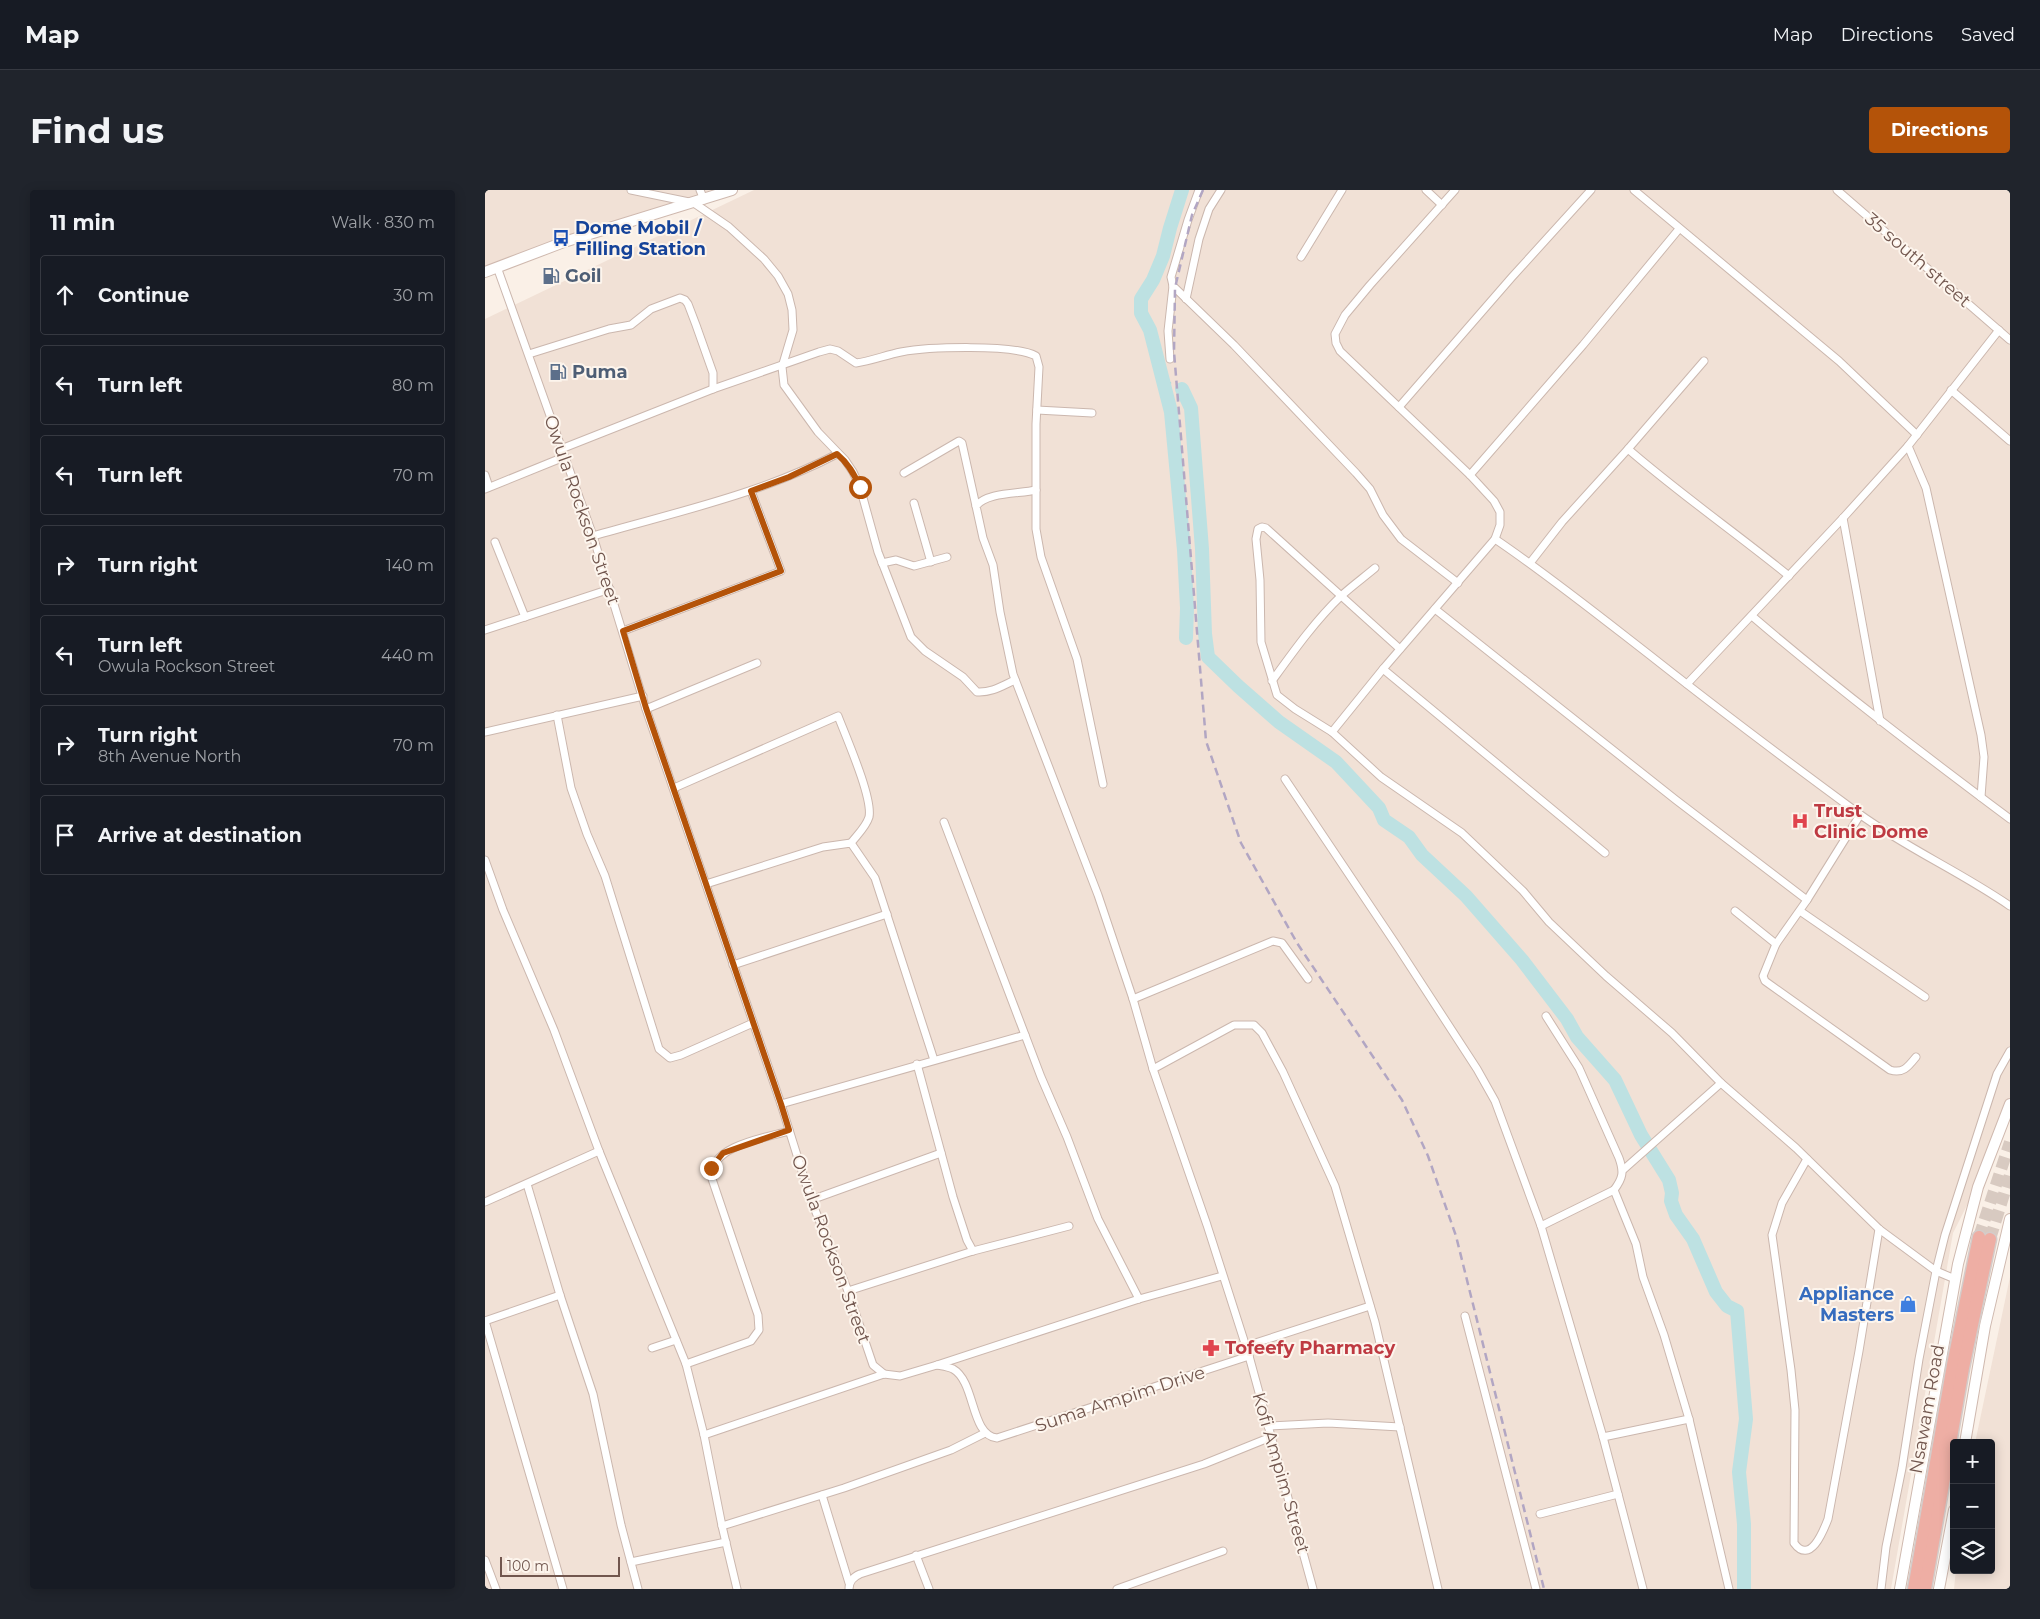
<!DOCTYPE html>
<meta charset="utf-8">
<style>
:root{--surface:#171b24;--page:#20242c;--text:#f1f3f6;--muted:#9ea1a6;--line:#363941;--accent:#b45309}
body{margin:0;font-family:Montserrat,sans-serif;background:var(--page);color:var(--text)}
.controls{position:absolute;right:15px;bottom:15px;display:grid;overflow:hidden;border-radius:5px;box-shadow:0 2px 12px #0003}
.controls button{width:45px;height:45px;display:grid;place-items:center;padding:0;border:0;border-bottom:1px solid var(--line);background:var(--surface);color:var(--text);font:25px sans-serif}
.scale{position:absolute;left:15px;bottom:12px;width:120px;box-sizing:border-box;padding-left:5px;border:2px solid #71564e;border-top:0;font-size:14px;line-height:18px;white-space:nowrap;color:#71564e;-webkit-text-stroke:4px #fdf5ed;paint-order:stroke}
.stop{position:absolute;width:15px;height:15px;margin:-11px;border:4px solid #b45309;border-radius:50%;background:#fff}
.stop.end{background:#b45309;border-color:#fff;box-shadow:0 1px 5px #0008}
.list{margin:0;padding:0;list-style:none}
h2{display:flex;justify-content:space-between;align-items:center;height:65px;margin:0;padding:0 20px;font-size:21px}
h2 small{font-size:16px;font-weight:400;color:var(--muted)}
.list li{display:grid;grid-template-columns:32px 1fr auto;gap:15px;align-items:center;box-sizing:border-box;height:80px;margin:0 10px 10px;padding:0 10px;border:1px solid var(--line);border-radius:5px}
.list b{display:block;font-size:19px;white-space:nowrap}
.list p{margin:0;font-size:16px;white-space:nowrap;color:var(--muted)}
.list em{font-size:16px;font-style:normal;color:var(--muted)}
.icon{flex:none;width:28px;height:28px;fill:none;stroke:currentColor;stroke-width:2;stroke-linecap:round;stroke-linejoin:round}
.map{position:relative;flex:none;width:1525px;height:1399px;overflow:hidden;border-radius:5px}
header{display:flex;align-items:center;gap:30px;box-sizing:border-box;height:70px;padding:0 25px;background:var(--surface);border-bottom:1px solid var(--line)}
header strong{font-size:24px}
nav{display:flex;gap:28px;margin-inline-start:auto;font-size:18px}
.intro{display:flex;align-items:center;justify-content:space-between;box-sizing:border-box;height:120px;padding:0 30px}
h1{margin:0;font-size:35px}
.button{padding:12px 22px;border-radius:5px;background:var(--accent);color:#fff;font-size:18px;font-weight:700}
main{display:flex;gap:30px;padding:0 30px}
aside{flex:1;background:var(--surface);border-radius:5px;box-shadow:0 2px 12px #0003}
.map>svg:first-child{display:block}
.residential{fill:#f1e1d6}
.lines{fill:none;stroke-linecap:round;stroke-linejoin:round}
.stream{stroke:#a5d1d2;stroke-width:2.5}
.river{stroke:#bde1e2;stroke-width:14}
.highway-tunnel{stroke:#d8cac1;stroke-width:12;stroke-dasharray:12 6;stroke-linecap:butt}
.street-casing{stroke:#cbb7ae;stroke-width:9}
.secondary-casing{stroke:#cfb9af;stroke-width:12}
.highway-casing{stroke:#d4ccca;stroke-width:15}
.street{stroke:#fff;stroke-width:7}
.secondary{stroke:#fff;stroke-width:10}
.highway{stroke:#eeaea4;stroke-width:12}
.rail{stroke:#b2a6c3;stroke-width:2.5;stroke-dasharray:8 5;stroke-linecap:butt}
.route{stroke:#b45309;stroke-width:6}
.labels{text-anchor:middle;stroke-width:4;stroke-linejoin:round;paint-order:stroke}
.transit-label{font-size:18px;font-weight:bold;fill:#164399;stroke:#fdf5ed;text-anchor:start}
.street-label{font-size:18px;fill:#71564e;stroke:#fdf5ed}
.service-label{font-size:18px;font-weight:bold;fill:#4e5e75;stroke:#fdf5ed;text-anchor:start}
.health-label{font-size:18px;font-weight:bold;fill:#be3a42;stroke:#fdf5ed;text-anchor:start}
.shop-label{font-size:18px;font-weight:bold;fill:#366cbe;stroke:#fdf5ed;text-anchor:end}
</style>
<header>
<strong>Map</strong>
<nav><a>Map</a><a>Directions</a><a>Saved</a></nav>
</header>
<div class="intro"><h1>Find us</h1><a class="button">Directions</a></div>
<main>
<aside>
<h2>11 min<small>Walk · 830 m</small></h2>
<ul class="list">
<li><svg class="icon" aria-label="ahead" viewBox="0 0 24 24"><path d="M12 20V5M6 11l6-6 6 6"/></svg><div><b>Continue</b></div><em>30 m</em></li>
<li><svg class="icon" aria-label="left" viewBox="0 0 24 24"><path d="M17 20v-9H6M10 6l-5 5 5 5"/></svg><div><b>Turn left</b></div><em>80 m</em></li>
<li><svg class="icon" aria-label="left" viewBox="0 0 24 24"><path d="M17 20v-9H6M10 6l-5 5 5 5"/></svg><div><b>Turn left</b></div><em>70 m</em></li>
<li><svg class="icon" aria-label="right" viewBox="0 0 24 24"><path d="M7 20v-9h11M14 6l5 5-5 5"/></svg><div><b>Turn right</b></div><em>140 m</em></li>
<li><svg class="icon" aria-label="left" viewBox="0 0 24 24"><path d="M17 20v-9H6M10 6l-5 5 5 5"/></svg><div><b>Turn left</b><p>Owula Rockson Street</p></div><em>440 m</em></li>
<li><svg class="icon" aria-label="right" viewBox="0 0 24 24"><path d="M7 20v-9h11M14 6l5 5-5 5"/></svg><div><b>Turn right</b><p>8th Avenue North</p></div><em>70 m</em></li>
<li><svg class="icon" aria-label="arrive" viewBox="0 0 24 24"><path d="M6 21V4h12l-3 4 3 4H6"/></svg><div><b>Arrive at destination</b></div></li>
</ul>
</aside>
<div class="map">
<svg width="1525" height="1399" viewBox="0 0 1525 1399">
<rect width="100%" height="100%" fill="#faf0e7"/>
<g class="residential">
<path d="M0,0h246l-246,85z"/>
<path d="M269,0h1256v930l-57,113 -62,356h-1406v-1270z"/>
<path d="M1525,1087v312h-56l2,-19h35v-127h-16z"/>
</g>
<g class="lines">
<path class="stream" d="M679,197l6,-4"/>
<g class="river">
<path d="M697,0l-12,38 -7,28 -10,24 -12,19v14l9,17 21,82 13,138 3,58 -1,30"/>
<path d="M697,199l9,19 11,141 3,85 3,23 30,29 41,36 57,40 43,46 5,12 25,17 13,18 44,41 56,64 45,59 10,18 38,43 26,55 28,45 3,13 -1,8 5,14 17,24 23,53 11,14 10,5 9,108 -7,53 5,52v65"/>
</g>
<g class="highway-tunnel">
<path d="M1494,1047l31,-95"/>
<path d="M1505,1049l20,-64"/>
</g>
<g class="street-casing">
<g id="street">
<path d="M146,0l63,13 35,24 35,32 14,17 10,18 4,16 1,20 -11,37 2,18 34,47 27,28 8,12 7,15 18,65 33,85 14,14 38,26 14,15c14,1 25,-6 38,-12"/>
<path d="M215,0l4,10"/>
<path d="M941,0l16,15"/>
<path d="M1149,0l205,171 78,74"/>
<path d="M1352,0l173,150"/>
<path d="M816,67l41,-67"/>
<path d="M12,77l96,269 53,173 135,395 30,96 37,91 25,74 11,9"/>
<path d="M688,96l61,59 122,128 14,16 13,26 18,24 57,44"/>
<path d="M701,109l13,-60 10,-30 12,-19"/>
<path d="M44,164l80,-25 22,-4 20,-16 29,-11 5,2 3,4 8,21 17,48v16"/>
<path d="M685,169l-2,-28 5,-45 -2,-9 17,-57 11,-30"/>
<path d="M1466,200l59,51"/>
<path d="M914,217l113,-130 79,-87"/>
<path d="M552,220l55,3"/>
<path d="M1423,256l18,42 55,247 3,22 -3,40"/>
<path d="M76,259l152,-60 106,-37 11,-3 8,2 18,12c15,-2 30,-8 45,-11 27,-5 113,-8 135,4l3,11 -3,57v105l5,28 36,102 26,125"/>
<path d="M1143,259c52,45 108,84 161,127"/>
<path d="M419,283l55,-32 3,2 14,63"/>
<path d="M0,285l4,12"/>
<path d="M985,285l113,-130 96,-116"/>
<path d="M0,299l79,-32"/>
<path d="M551,300c-17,4 -49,2 -60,16l7,32 10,27 7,47 13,62 85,221 35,104 20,70 54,156 42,131 64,233"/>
<path d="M429,313l17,59"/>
<path d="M1358,328l37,203"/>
<path d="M108,346c83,-24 168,-42 244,-82"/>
<path d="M1010,349c56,38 108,80 161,121 66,52 134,103 202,153 48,35 103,59 152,93"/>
<path d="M10,352l30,75"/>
<path d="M397,373l14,-3 18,6 33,-9"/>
<path d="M1045,373l32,-41 66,-73 76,-88"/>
<path d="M950,419l241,191 131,100"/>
<path d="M1267,426c83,71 170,137 258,203"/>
<path d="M0,440l125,-41"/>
<path d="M138,441l158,-60 -30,-80"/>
<path d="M915,459l-134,-121 -4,-1 -4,2 -2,10 4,41 1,62 16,53 18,14 37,23 49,45 81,56 61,58 26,31 57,54 66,57 49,50 75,65 83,81 57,42 19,8"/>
<path d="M898,479l222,184"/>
<path d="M787,491c21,-29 43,-60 69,-85 11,-10 22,-18 34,-28"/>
<path d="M1202,494l156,-166 65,-72 91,-116"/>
<path d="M161,519l111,-46"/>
<path d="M72,525l14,73 16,46 18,42 54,173 11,9 11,-3 72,-32"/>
<path d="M0,542l158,-36"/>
<path d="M847,542l51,-63 112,-130 5,-14v-13l-6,-11 -24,-26 -130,-124 -4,-8 -1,-9 10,-19 25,-30 85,-95"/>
<path d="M800,589l112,167 80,123 18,32 46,125 62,211 40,152"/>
<path d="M189,598l164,-72c8,21 35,82 31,101 -3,10 -12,18 -18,26"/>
<path d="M1375,625l-53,85 -31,44 -13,32 2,5 125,89c13,4 18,-3 26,-13"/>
<path d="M459,632l97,255 26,60 31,82 41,80"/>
<path d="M0,670l18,50 51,120 45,121 87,213 18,71 18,91 15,63"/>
<path d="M221,694l117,-37 28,-4 24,35 59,182"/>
<path d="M1250,721l41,33"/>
<path d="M1315,721l125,86"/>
<path d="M248,775l154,-51"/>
<path d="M648,809l140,-58 9,2 26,36"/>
<path d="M1061,826l33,52 40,90c5,14 4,20 -5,32l22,54 7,33 21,58 25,84 40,170"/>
<path d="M432,874l36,133 14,43 6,11"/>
<path d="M668,879l81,-44h20l8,8 21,39 52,114 40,136 63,267"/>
<path d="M296,914l244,-69"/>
<path d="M1322,969l-25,44 -10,32 19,135 4,40 -1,133c16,22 29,-11 34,-24l31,-168 20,-122"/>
<path d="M1138,980l98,-87"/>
<path d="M42,994l33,111 33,99 28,131 17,64"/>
<path d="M326,1010l130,-47"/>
<path d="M0,1012l114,-51"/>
<path d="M1056,1036l73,-36"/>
<path d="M363,1101l125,-40 96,-25"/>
<path d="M980,1126l71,273"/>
<path d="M0,1131l78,268"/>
<path d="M0,1131l75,-26"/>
<path d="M761,1156l124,-40"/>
<path d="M167,1158l24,-8"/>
<path d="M201,1174l65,-23 8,-11 -1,-15 -47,-139c1,-31 54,-38 78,-45"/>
<path d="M452,1175c5,1 12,2 16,4 23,13 17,66 44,69l252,-82"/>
<path d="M783,1236l60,-3 72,4"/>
<path d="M219,1245l180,-61 16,2 37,-11 202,-66 83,-23"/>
<path d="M1118,1247l86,-18"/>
<path d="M337,1305l27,88"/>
<path d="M1055,1324l78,-20"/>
<path d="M237,1336l122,-38 107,-38 34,-17"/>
<path d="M431,1365l13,34"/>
<path d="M0,1370l11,29"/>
<path d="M146,1372l95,-20"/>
<path d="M364,1399c0,-8 4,-12 11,-15l344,-110 67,-27"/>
<path d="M632,1399l106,-38"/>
<path d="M1396,1399l5,-42 16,-79 17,-109 17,-88 9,-36 52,-161 13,-23"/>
</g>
</g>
<g class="secondary-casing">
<g id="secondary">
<path d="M0,82l79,-30 168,-52"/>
<path d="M1480,1253l20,-117 25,-107"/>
<path d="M1415,1399l58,-325 20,-77 32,-83"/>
<path d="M1454,1399l15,-79"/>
</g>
</g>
<g class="highway-casing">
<g id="highway">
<path d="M1429,1399l39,-224 26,-128"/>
<path d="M1440,1399l38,-221 27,-129"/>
</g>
</g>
<use href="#street" class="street"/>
<use href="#secondary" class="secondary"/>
<use href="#highway" class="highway"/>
<path class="rail" d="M718,0l-11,25 -17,73 -1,64 32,389 35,102 56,100 105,157 26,56 28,80 88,353"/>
</g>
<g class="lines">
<path class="route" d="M226,978l12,-15 66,-23 -8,-26 -135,-396 -23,-77 158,-60 -30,-80 38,-14 48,-23c11,9 17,20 23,33"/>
</g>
<defs>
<g id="bus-bare" transform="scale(1.35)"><path d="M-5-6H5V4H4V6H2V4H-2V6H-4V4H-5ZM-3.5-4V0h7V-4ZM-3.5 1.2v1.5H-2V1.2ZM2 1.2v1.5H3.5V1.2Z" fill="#1a4fb4" stroke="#fdf5ed" stroke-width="2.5" paint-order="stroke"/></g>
<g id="fuel-bare" transform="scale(1.35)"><path d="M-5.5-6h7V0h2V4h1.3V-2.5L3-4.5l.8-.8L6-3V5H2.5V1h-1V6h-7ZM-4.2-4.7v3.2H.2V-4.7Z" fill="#5c6f8a" stroke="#fdf5ed" stroke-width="2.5" paint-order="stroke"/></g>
<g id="hospital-bare" transform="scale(1.35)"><path d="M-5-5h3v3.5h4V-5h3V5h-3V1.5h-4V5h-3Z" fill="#e0444e" stroke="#fdf5ed" stroke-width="2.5" paint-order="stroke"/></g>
<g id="shop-bare" transform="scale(1.35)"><path d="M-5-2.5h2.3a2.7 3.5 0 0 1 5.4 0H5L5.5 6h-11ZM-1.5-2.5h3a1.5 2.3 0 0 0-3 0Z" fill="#3f7fe0" stroke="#fdf5ed" stroke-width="2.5" paint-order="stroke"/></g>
<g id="pharmacy-bare" transform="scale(1.35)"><path d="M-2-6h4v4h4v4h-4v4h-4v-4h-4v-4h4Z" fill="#e0444e" stroke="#fdf5ed" stroke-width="2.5" paint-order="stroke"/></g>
</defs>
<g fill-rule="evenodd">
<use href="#bus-bare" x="76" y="48"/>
<use href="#fuel-bare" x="66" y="86"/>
<use href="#fuel-bare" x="73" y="182"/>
<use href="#hospital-bare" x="1315" y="631"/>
<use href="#shop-bare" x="1423" y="1114"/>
<use href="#pharmacy-bare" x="726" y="1158"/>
</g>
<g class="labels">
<g class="transit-label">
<text x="90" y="44">Dome Mobil /<tspan x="90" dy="21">Filling Station</tspan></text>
</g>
<g class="street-label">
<text transform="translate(1433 70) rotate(41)" y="6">35 south street</text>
<text transform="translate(97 320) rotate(71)" y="6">Owula Rockson Street</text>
<text transform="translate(346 1059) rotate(70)" y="6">Owula Rockson Street</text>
<text transform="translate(635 1209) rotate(-18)" y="6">Suma Ampim Drive</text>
<text transform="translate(1442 1219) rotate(-80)" y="6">Nsawam Road</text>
<text transform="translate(796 1283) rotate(74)" y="6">Kofi Ampim Street</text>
</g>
<g class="service-label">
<text x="80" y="92">Goil</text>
<text x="87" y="188">Puma</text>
</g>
<g class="health-label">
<text x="1329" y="627">Trust<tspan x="1329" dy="21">Clinic Dome</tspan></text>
<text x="740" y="1164">Tofeefy Pharmacy</text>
</g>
<g class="shop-label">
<text x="1409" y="1110">Appliance<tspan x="1409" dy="21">Masters</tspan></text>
</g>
</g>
</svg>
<div class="controls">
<button>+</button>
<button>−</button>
<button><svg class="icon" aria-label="layers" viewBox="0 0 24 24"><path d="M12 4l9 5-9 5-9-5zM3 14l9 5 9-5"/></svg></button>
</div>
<div class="scale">100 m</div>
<div class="stop" style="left:375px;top:297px"></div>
<div class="stop end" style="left:226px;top:978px"></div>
</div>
</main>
